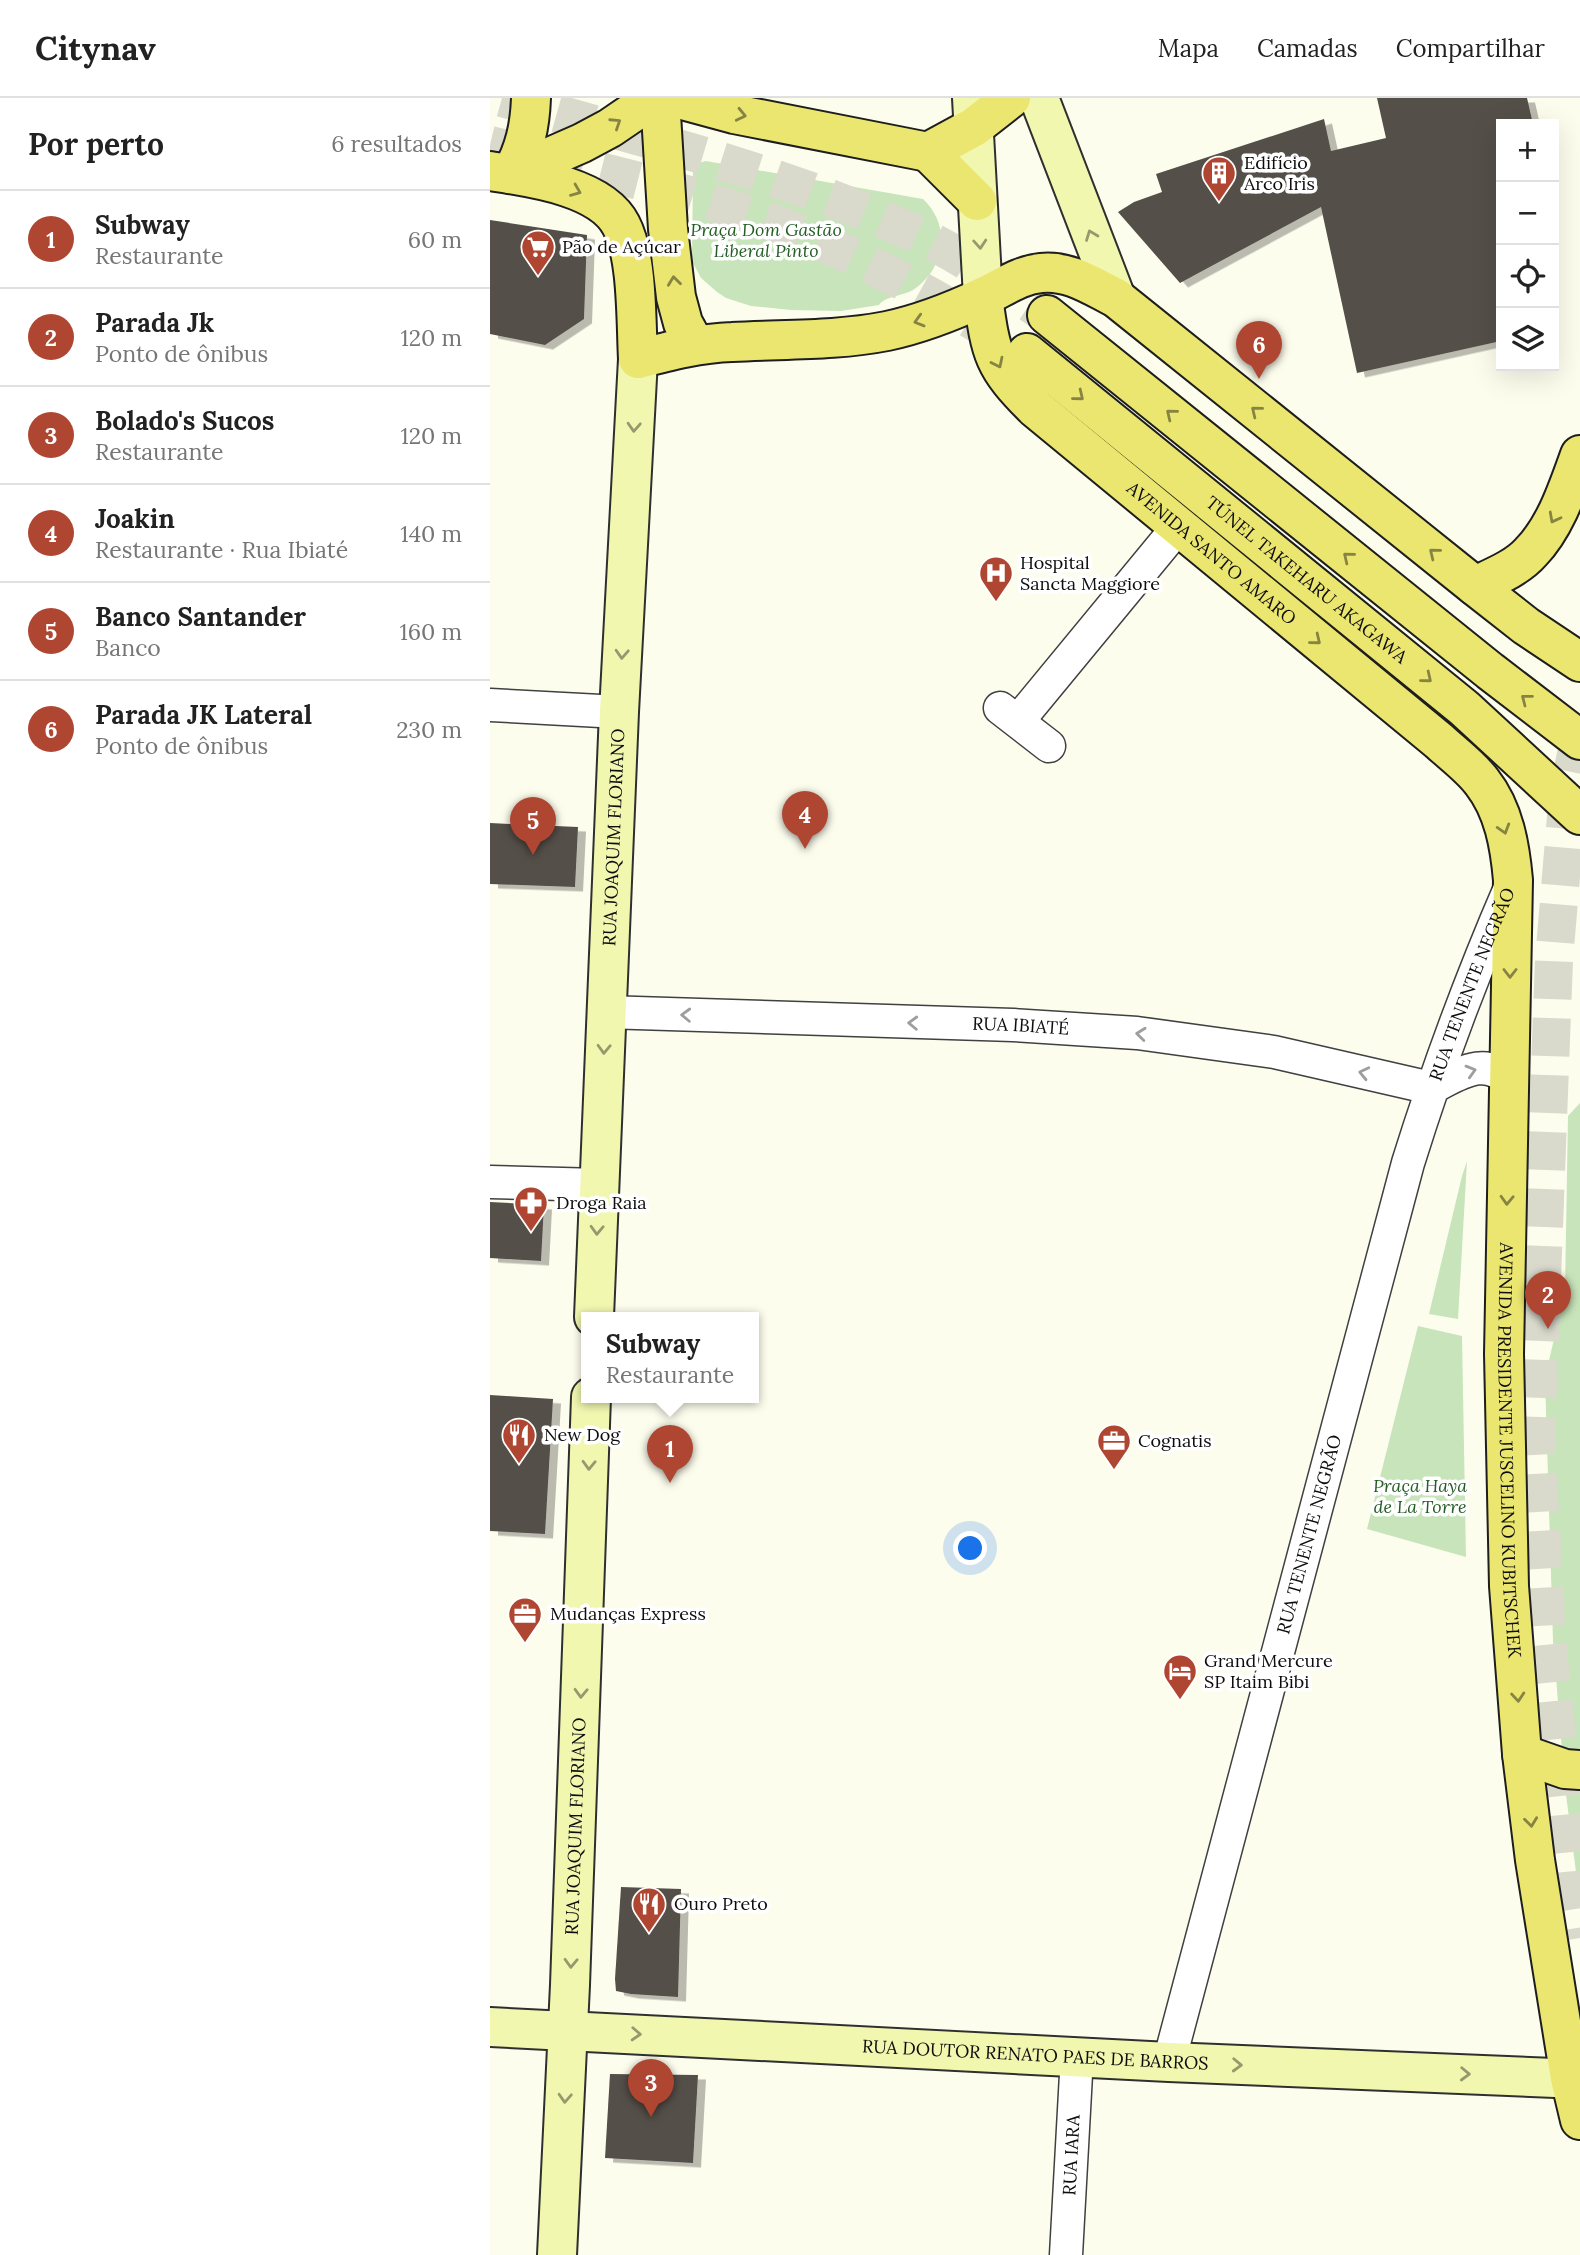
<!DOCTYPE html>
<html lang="pt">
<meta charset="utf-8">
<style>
:root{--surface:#fff;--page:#f6f6f6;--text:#222;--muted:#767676;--line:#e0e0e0;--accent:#af4632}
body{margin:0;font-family:Lora,serif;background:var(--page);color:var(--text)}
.controls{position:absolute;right:21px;top:21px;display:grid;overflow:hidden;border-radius:0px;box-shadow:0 7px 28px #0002}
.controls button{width:63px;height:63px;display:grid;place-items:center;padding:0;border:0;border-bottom:2px solid var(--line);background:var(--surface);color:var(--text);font:35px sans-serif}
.you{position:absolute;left:481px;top:1451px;width:24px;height:24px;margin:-18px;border:5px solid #fff;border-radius:50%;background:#1a73e8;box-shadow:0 0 0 10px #1a73e833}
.badge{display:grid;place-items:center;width:46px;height:46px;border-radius:50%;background:var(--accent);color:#fff;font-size:23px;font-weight:700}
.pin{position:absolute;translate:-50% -58px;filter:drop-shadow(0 2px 4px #0008)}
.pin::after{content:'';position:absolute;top:37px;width:24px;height:21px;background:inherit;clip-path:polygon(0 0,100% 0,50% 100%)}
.popup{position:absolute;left:91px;top:1214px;width:178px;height:91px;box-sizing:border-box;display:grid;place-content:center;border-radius:0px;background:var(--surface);filter:drop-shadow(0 2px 5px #0005);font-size:23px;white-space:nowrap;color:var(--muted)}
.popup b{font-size:26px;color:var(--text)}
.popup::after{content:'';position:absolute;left:50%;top:100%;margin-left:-14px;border:14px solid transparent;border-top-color:var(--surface)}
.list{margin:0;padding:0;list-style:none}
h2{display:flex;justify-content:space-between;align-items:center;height:91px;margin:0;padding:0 28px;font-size:30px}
h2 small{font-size:23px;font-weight:400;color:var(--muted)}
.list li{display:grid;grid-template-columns:46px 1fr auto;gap:21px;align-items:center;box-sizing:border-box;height:98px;padding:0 28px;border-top:2px solid var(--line)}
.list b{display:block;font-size:26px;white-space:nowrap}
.list p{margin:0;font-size:23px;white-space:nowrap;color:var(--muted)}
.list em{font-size:23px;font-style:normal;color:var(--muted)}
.icon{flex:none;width:38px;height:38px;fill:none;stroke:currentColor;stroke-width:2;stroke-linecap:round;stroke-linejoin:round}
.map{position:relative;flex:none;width:1090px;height:2157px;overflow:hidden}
header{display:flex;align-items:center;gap:42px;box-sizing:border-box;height:98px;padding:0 35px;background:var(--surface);border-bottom:2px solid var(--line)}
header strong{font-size:33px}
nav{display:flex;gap:38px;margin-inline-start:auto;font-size:24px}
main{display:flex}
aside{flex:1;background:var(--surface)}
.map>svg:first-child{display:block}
.green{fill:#c8e4bb}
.building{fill:#54504a;filter:url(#shadow)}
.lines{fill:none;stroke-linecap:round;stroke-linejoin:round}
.primary-tunnel{stroke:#d9d9cc;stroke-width:38;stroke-dasharray:38 19;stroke-linecap:butt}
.highway-tunnel{stroke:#d9d9cc;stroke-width:38;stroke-dasharray:38 19;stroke-linecap:butt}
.street-casing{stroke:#404040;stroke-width:35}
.secondary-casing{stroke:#2f2f2f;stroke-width:42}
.primary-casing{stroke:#1e1e1e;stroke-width:42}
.street{stroke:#fff;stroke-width:32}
.secondary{stroke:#f1f7af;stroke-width:38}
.primary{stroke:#ebe670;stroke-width:38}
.oneway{stroke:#878443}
.oneway2{stroke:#96996e}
.oneway3{stroke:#9e9e9e}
.labels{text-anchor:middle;stroke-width:7;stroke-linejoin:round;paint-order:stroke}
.poi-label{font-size:18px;fill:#0d0d0d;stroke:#fff;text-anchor:start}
.park-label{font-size:18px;font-style:italic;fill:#245e24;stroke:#fff}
.street-label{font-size:18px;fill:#0d0d0d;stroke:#fff}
</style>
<header>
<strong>Citynav</strong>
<nav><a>Mapa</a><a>Camadas</a><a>Compartilhar</a></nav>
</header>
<main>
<aside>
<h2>Por perto<small>6 resultados</small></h2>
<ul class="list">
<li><span class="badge">1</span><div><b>Subway</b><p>Restaurante</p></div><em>60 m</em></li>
<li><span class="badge">2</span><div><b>Parada Jk</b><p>Ponto de ônibus</p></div><em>120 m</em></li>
<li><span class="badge">3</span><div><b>Bolado's Sucos</b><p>Restaurante</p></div><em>120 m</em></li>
<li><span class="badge">4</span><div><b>Joakin</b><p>Restaurante · Rua Ibiaté</p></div><em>140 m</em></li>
<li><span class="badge">5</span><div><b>Banco Santander</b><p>Banco</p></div><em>160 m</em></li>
<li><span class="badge">6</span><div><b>Parada JK Lateral</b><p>Ponto de ônibus</p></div><em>230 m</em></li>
</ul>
</aside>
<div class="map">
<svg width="1090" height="2157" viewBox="0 0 1090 2157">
<defs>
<filter id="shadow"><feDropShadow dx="8" dy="4.5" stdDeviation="0" flood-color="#0004"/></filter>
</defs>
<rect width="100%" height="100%" fill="#fdfdee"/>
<g class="green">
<path d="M216,63l217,38c29,27 22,70 -10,91 -10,6 -28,6 -34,15l-38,6 -50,-1 -40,-4 -25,-8 -9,-6 -16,-14 -9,-17 1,-92 5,-6z"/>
<path d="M1090,1005v800l-15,-116 -12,-146 -8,-263 20,-87 3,-175z"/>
<path d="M977,1063l-9,158 -29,-5 33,-138z"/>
<path d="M928,1228l44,10 4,221 -99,-28z"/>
</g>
<g class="building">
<path d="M887,0h150l6,26h-32v217l-144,32 -36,-166 -141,76 -62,-71 16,-10 28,-10 -6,-18 168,-55 7,32 55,-13z"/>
<path d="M0,122l97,15 -3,84 -39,26 -55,-11z"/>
<path d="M0,725l88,4 -3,60 -85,-3z"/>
<path d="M0,1104l54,3 -3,56 -51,-3z"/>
<path d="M0,1297l63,4 -8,135 -55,-3z"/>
<path d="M131,1789l60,2 -3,108 -47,-3 -15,-3 -1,-12z"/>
<path d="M120,1976l88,1 -5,88 -88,-5z"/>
</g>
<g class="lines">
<g class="primary-tunnel">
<path d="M12,0c139,40 282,75 414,136 47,21 89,53 131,81"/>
<path d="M0,47c79,19 160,36 237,62 89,28 172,69 251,117"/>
</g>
<path class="highway-tunnel" d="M1090,637l-12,58 -14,167 -18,479 11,198 25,252 8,49"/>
<g class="street-casing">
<g id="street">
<path d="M0,607l129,7"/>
<path d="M510,610l49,38"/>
<path d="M528,623l160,-194"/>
<path id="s1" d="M115,914l408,13 124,8 137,19 157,36"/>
<path d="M941,990c27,-13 54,-34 79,-6"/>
<path d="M0,1084l109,3"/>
<path id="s2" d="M679,1964l239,-899c29,-93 63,-185 102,-275"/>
<path id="s3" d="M576,2157l11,-199"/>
</g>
</g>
<g class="secondary-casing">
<g id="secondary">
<path d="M482,0l11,199"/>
<path d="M549,0l77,200"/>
<path id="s4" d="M104,1219l25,-605 19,-353"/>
<path id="s5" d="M0,1929l679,35 411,17"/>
<path id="s6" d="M67,2157l13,-270 21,-588"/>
</g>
</g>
<g class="primary-casing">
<g id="primary">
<path d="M170,0l8,131 8,68 7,26 12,22"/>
<path d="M185,0l59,16 194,38 46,-25 37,-29"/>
<path d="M438,54l49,49"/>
<path d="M0,73c39,6 111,15 131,54 17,32 15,98 17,134 31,-8 62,-16 94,-17 52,-3 104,-1 155,-11 33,-7 66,-20 96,-34 20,-9 36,-22 58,-24 28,-3 51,13 75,25l359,288 51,40 54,36"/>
<path d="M21,76l71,-31 28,-15 44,-30"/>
<path d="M21,76c14,-25 19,-48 20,-76"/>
<path id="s7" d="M493,199c8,58 10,69 52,111l404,333c14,13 32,26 43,41 22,28 28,64 31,98l-9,474 5,232 13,168 13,106 35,218 10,42"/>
<path d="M557,217l443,356 90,69"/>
<path id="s8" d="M537,255l437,355 116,107"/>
<path d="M985,488c19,-9 42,-18 56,-34 25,-26 37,-64 49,-97"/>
<path d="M1032,1656l43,15 15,1"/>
</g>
</g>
<use href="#street" class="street"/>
<use href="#secondary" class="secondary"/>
<use href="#primary" class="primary"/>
</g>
<defs><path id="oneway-chevron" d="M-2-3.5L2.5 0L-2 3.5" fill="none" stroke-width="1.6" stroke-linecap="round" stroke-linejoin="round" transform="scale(1.75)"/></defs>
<g class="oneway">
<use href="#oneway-chevron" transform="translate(251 17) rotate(13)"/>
<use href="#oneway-chevron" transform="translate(126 25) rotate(-33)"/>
<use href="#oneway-chevron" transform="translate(86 93) rotate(22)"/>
<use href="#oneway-chevron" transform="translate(184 183) rotate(-97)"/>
<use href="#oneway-chevron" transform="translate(429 223) rotate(164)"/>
<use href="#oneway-chevron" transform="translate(508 265) rotate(64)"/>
<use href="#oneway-chevron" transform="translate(589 298) rotate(39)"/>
<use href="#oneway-chevron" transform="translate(766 313) rotate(-141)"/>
<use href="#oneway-chevron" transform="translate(681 316) rotate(-141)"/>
<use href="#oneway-chevron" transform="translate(1064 420) rotate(118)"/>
<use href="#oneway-chevron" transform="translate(944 455) rotate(-141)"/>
<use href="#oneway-chevron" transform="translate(858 459) rotate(-141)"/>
<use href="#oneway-chevron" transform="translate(826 542) rotate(39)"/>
<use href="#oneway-chevron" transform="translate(937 580) rotate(39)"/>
<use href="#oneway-chevron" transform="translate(1036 601) rotate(-142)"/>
<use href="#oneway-chevron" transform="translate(1014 731) rotate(73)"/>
<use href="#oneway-chevron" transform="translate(1020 875) rotate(90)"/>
<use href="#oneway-chevron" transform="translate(1017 1102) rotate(92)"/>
<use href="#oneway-chevron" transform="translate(1028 1599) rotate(85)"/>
<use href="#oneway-chevron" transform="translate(1041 1724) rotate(83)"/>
</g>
<g class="oneway2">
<use href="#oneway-chevron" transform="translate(601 137) rotate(-111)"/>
<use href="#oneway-chevron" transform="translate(490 146) rotate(86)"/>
<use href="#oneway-chevron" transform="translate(144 329) rotate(93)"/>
<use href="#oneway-chevron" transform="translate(132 556) rotate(93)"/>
<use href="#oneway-chevron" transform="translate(114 951) rotate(92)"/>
<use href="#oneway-chevron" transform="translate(107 1132) rotate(92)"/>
<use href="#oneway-chevron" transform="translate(99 1367) rotate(92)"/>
<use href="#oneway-chevron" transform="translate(91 1595) rotate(92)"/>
<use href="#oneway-chevron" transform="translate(81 1865) rotate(92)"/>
<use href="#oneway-chevron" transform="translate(146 1936) rotate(3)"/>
<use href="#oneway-chevron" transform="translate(747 1967) rotate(2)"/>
<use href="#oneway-chevron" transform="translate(975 1976) rotate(2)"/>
<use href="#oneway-chevron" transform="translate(75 2000) rotate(93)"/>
</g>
<g class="oneway3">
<use href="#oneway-chevron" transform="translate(196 917) rotate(-178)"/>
<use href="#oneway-chevron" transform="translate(423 925) rotate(-178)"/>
<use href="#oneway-chevron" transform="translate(651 936) rotate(-174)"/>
<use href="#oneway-chevron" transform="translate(981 973) rotate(-16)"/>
<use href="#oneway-chevron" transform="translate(874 975) rotate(-167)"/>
</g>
<defs>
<g id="building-pin" transform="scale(1.75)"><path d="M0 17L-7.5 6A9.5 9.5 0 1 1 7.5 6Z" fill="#af4632" stroke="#fff"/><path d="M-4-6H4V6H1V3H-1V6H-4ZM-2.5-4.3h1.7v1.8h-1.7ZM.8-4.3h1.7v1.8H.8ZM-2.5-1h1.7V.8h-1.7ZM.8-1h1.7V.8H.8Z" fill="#fff"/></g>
<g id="supermarket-pin" transform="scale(1.75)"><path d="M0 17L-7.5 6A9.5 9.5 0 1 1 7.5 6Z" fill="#af4632" stroke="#fff"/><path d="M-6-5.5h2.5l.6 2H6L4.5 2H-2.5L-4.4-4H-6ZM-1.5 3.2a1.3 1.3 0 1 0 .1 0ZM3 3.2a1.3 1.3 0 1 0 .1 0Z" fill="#fff"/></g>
<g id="hospital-pin" transform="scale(1.75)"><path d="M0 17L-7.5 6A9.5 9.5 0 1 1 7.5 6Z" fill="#af4632" stroke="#fff"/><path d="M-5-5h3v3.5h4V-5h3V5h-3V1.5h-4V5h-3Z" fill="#fff"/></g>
<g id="pharmacy-pin" transform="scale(1.75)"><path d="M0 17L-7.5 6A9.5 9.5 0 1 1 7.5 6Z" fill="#af4632" stroke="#fff"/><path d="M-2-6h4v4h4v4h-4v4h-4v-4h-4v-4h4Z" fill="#fff"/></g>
<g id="restaurant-pin" transform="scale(1.75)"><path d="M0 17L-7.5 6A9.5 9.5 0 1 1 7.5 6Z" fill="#af4632" stroke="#fff"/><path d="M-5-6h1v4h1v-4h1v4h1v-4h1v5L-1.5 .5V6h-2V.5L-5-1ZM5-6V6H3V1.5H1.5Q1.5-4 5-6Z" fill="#fff"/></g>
<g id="office-pin" transform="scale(1.75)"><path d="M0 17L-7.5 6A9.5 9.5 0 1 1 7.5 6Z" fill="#af4632" stroke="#fff"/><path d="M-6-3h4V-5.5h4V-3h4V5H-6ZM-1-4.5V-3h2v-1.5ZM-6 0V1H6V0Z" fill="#fff"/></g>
<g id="hotel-pin" transform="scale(1.75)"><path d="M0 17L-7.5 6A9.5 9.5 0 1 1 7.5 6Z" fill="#af4632" stroke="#fff"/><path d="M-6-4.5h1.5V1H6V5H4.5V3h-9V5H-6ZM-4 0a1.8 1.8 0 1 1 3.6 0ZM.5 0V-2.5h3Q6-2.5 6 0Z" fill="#fff"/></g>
</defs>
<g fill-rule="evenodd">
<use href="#building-pin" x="729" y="75"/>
<use href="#supermarket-pin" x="48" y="149"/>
<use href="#hospital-pin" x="506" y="475"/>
<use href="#pharmacy-pin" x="41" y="1105"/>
<use href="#restaurant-pin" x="29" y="1337"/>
<use href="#office-pin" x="624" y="1343"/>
<use href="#office-pin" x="35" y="1516"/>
<use href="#hotel-pin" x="690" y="1573"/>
<use href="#restaurant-pin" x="159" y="1806"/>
</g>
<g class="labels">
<g class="poi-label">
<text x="754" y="71">Edifício<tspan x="754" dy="21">Arco Iris</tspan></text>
<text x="72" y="155">Pão de Açúcar</text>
<text x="530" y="471">Hospital<tspan x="530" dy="21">Sancta Maggiore</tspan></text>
<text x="66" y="1111">Droga Raia</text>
<text x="54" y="1343">New Dog</text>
<text x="648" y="1349">Cognatis</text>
<text x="60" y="1522">Mudanças Express</text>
<text x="714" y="1569">Grand Mercure<tspan x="714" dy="21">SP Itaim Bibi</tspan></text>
<text x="184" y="1812">Ouro Preto</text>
</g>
<g class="park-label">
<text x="276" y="138">Praça Dom Gastão<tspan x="276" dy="21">Liberal Pinto</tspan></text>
<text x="930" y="1394">Praça Haya<tspan x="930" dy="21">de La Torre</tspan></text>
</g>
<g class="street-label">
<text dy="6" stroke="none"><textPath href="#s7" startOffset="355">AVENIDA SANTO AMARO</textPath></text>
<text dy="6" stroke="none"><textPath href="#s8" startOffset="360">TÚNEL TAKEHARU AKAGAWA</textPath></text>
<text dy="6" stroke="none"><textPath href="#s4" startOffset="480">RUA JOAQUIM FLORIANO</textPath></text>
<text dy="6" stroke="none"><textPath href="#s2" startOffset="1120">RUA TENENTE NEGRÃO</textPath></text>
<text dy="6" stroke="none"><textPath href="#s1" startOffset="416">RUA IBIATÉ</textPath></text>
<text dy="6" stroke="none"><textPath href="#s7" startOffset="1384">AVENIDA PRESIDENTE JUSCELINO KUBITSCHEK</textPath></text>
<text dy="6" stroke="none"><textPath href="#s2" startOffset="546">RUA TENENTE NEGRÃO</textPath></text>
<text dy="6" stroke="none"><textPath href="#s6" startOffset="429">RUA JOAQUIM FLORIANO</textPath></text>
<text dy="6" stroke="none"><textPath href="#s5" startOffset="546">RUA DOUTOR RENATO PAES DE BARROS</textPath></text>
<text dy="6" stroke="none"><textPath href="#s3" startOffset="100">RUA IARA</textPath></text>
</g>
</g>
</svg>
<div class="controls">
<button>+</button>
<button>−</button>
<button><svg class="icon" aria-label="locate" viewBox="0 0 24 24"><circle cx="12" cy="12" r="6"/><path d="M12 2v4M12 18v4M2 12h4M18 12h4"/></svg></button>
<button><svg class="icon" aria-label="layers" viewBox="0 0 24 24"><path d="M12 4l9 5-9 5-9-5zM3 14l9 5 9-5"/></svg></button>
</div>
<div class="you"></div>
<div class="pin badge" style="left:180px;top:1385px">1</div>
<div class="popup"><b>Subway</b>Restaurante</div>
<div class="pin badge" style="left:1058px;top:1231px">2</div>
<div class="pin badge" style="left:161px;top:2019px">3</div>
<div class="pin badge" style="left:315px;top:751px">4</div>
<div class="pin badge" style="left:43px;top:757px">5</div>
<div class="pin badge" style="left:769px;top:281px">6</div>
</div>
</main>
